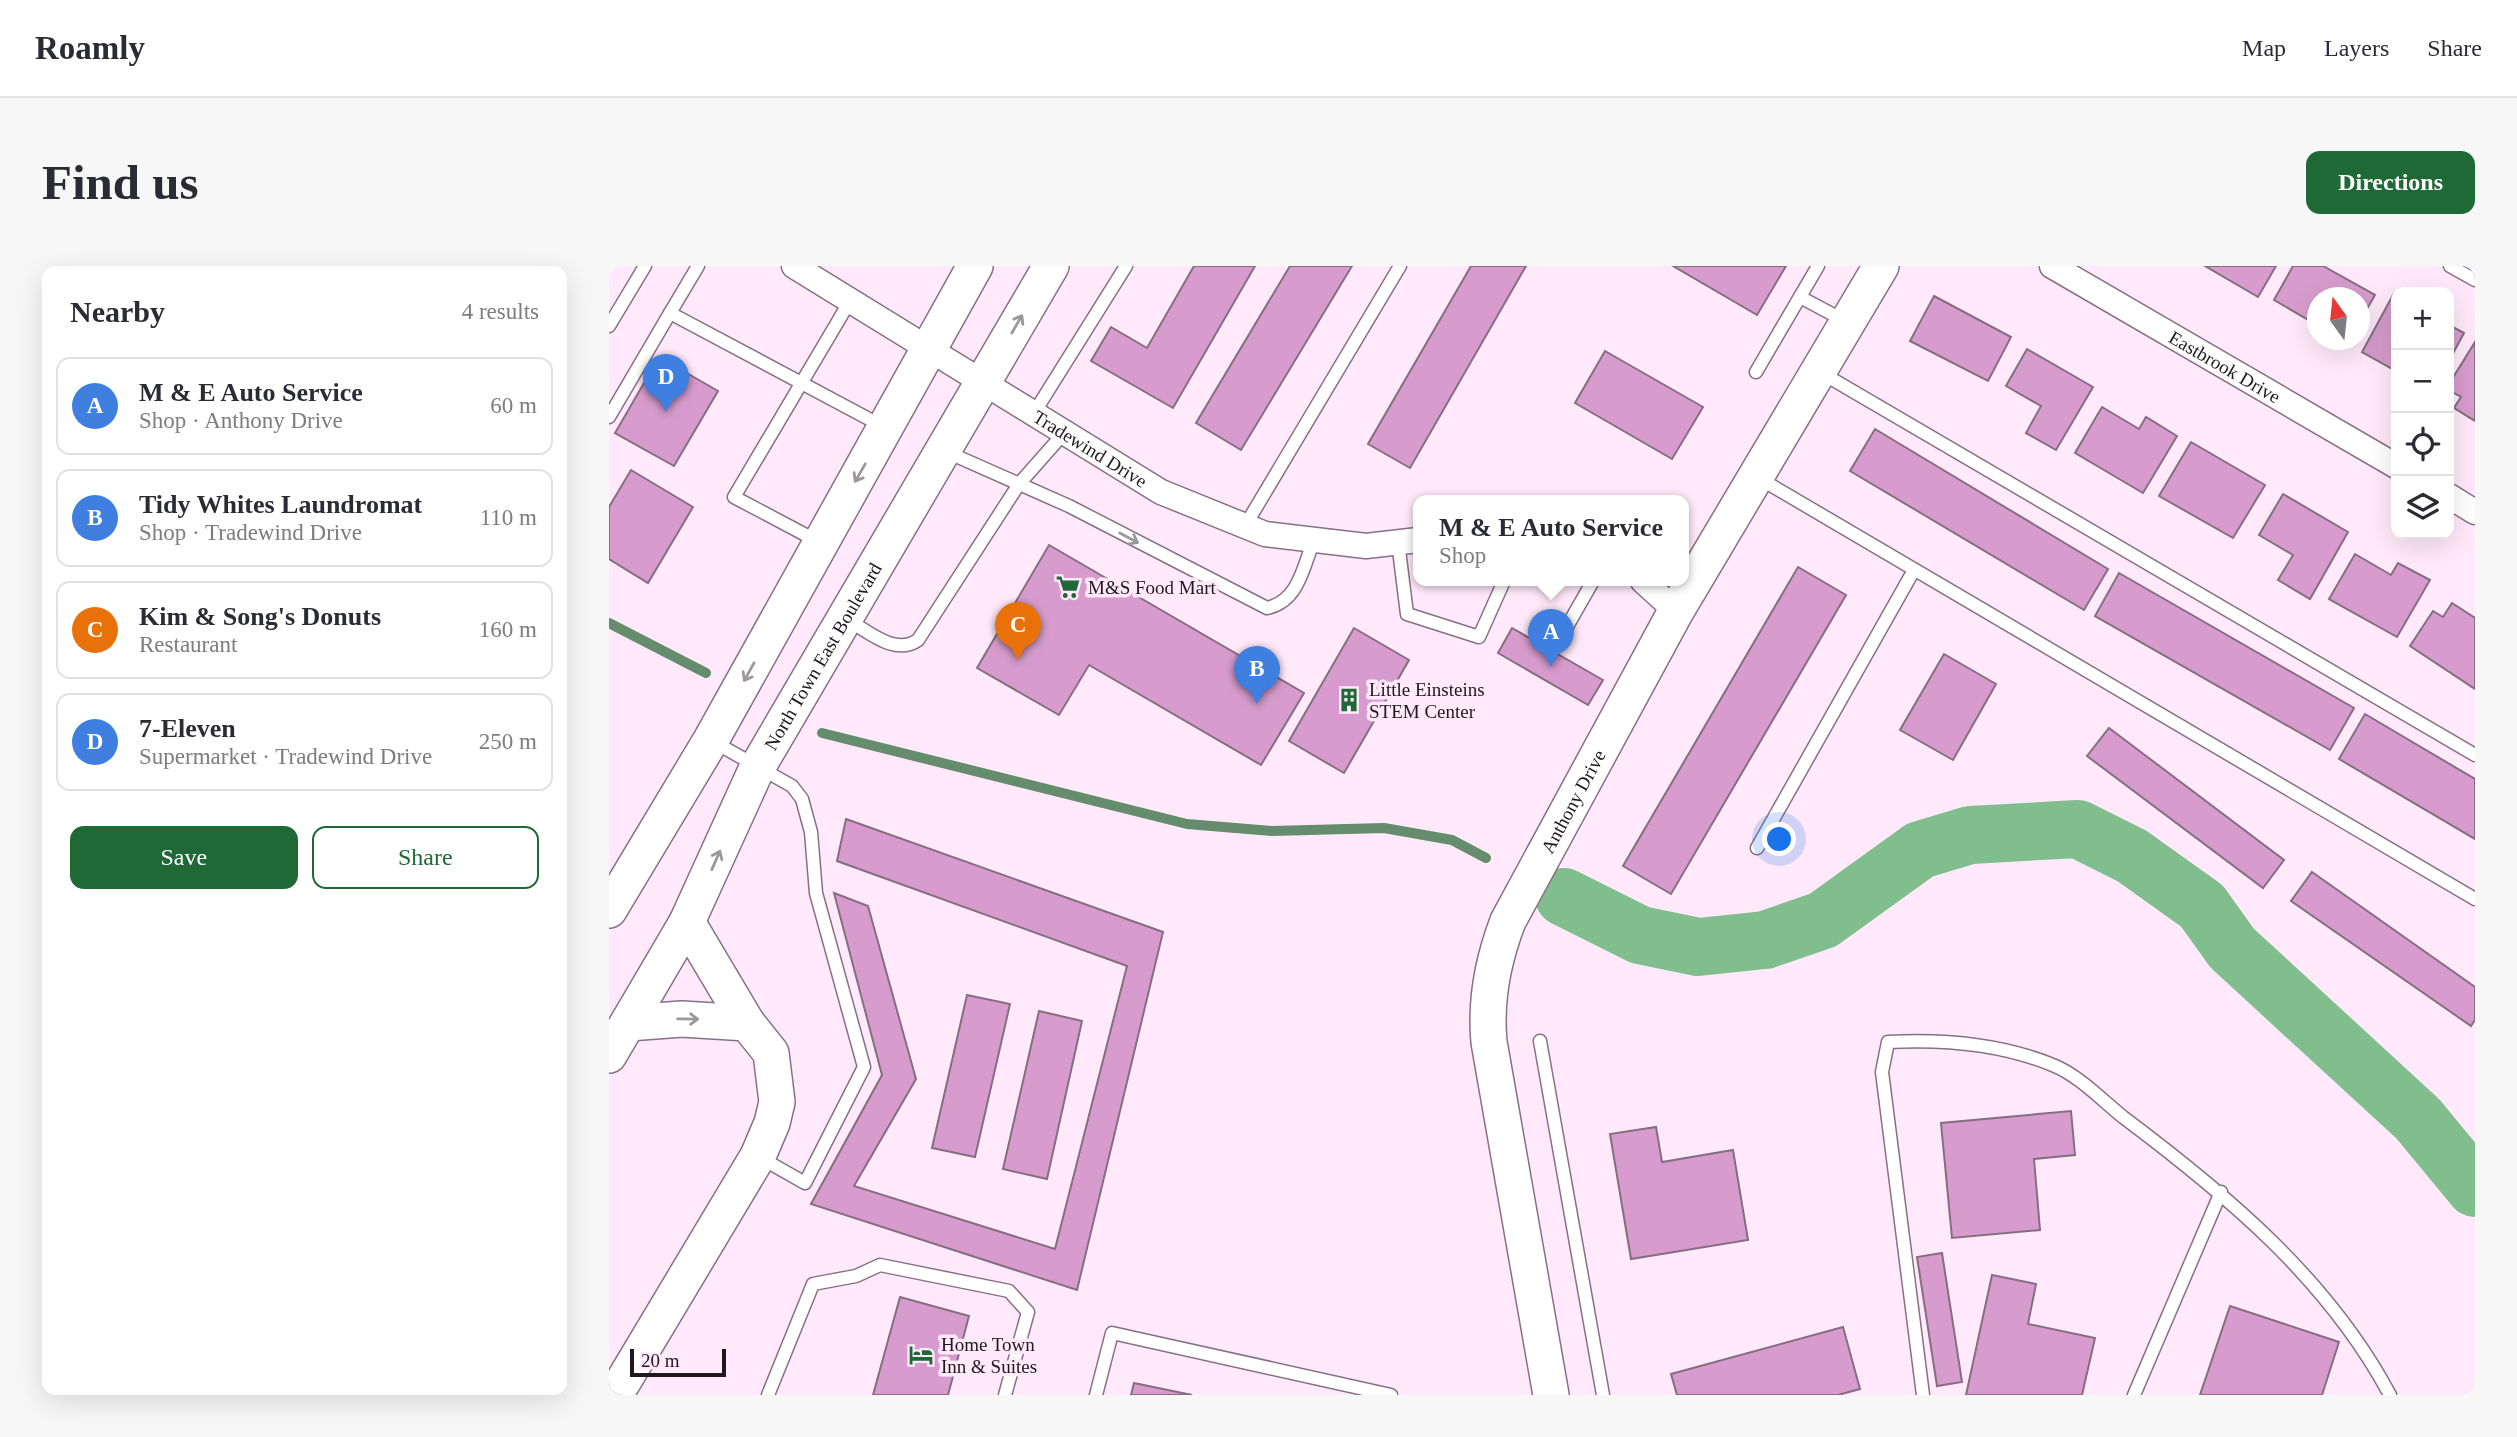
<!DOCTYPE html>
<meta charset="utf-8">
<style>
:root{--surface:#fff;--page:#f7f7f7;--text:#2b2b33;--muted:#7c7c81;--line:#e1e1e2;--accent:#1f6936}
body{margin:0;font-family:Georgia,serif;background:var(--page);color:var(--text)}
.controls{position:absolute;right:21px;top:21px;display:grid;overflow:hidden;border-radius:14px;box-shadow:0 7px 28px #0002}
.controls button{width:63px;height:63px;display:grid;place-items:center;padding:0;border:0;border-bottom:2px solid var(--line);background:var(--surface);color:var(--text);font:35px sans-serif}
.compass{position:absolute;left:1698px;top:21px;width:63px;height:63px;border-radius:50%;background:var(--surface);box-shadow:0 7px 28px #0002;rotate:345deg}
.scale{position:absolute;left:21px;bottom:18px;width:96px;box-sizing:border-box;padding-left:7px;border:4px solid #20171f;border-top:0;font-size:19px;line-height:24px;white-space:nowrap;color:#20171f;-webkit-text-stroke:5px #ffe9fa;paint-order:stroke}
.you{position:absolute;left:1171px;top:574px;width:24px;height:24px;margin:-18px;border:5px solid #fff;border-radius:50%;background:#1a73e8;box-shadow:0 0 0 10px #1a73e833}
.badge{display:grid;place-items:center;width:46px;height:46px;border-radius:50%;background:var(--accent);color:#fff;font-size:23px;font-weight:700}
.pin{position:absolute;translate:-50% -58px;filter:drop-shadow(0 2px 4px #0008)}
.pin::after{content:'';position:absolute;top:37px;width:24px;height:21px;background:inherit;clip-path:polygon(0 0,100% 0,50% 100%)}
.popup{position:absolute;left:804px;top:229px;width:276px;height:91px;box-sizing:border-box;display:grid;place-content:center;border-radius:14px;background:var(--surface);filter:drop-shadow(0 2px 5px #0005);font-size:23px;white-space:nowrap;color:var(--muted)}
.popup b{font-size:26px;color:var(--text)}
.popup::after{content:'';position:absolute;left:50%;top:100%;margin-left:-14px;border:14px solid transparent;border-top-color:var(--surface)}
.list{margin:0;padding:0;list-style:none}
h2{display:flex;justify-content:space-between;align-items:center;height:91px;margin:0;padding:0 28px;font-size:30px}
h2 small{font-size:23px;font-weight:400;color:var(--muted)}
.list li{display:grid;grid-template-columns:46px 1fr auto;gap:21px;align-items:center;box-sizing:border-box;height:98px;margin:0 14px 14px;padding:0 14px;border:2px solid var(--line);border-radius:14px}
.list b{display:block;font-size:26px;white-space:nowrap}
.list p{margin:0;font-size:23px;white-space:nowrap;color:var(--muted)}
.list em{font-size:23px;font-style:normal;color:var(--muted)}
.actions{display:flex;gap:14px;padding:21px 28px}
.actions a{flex:1;padding:16px 0;border:2px solid var(--accent);border-radius:14px;text-align:center;font-size:24px;color:var(--accent)}
.actions .main{background:var(--accent);color:#fff}
.icon{flex:none;width:38px;height:38px;fill:none;stroke:currentColor;stroke-width:2;stroke-linecap:round;stroke-linejoin:round}
.map{position:relative;flex:none;width:1866px;height:1129px;overflow:hidden;border-radius:14px}
header{display:flex;align-items:center;gap:42px;box-sizing:border-box;height:98px;padding:0 35px;background:var(--surface);border-bottom:2px solid var(--line)}
header strong{font-size:33px}
nav{display:flex;gap:38px;margin-inline-start:auto;font-size:24px}
.intro{display:flex;align-items:center;justify-content:space-between;box-sizing:border-box;height:168px;padding:0 42px}
h1{margin:0;font-size:49px}
.button{padding:18px 32px;border-radius:14px;background:var(--accent);color:#fff;font-size:24px;font-weight:700}
main{display:flex;gap:42px;padding:0 42px}
aside{flex:1;background:var(--surface);border-radius:14px;box-shadow:0 7px 28px #0002}
.map>svg:first-child{display:block}
.lines{fill:none;stroke-linecap:round;stroke-linejoin:round}
.stream{stroke:#648c6d;stroke-width:10}
.river{stroke:#81be8e;stroke-width:58}
.building{fill:#d79ccd;stroke:#856e81;stroke-width:2}
.lane-casing{stroke:#877083;stroke-width:15}
.street-casing{stroke:#877083;stroke-width:27}
.secondary-casing{stroke:#877083;stroke-width:38}
.lane{stroke:#fff;stroke-width:12}
.street{stroke:#fff;stroke-width:24}
.secondary{stroke:#fff;stroke-width:35}
.oneway{stroke:#9b979a}
.labels{text-anchor:middle;stroke-width:7;stroke-linejoin:round;paint-order:stroke}
.street-label{font-size:19px;fill:#20171f;stroke:#ffe9fa}
.poi-label{font-size:19px;fill:#20171f;stroke:#ffe9fa;text-anchor:start}
</style>
<header>
<strong>Roamly</strong>
<nav><a>Map</a><a>Layers</a><a>Share</a></nav>
</header>
<div class="intro"><h1>Find us</h1><a class="button">Directions</a></div>
<main>
<aside>
<h2>Nearby<small>4 results</small></h2>
<ul class="list">
<li><span class="badge" style="background:#3f7fe0">A</span><div><b>M &amp; E Auto Service</b><p>Shop · Anthony Drive</p></div><em>60 m</em></li>
<li><span class="badge" style="background:#3f7fe0">B</span><div><b>Tidy Whites Laundromat</b><p>Shop · Tradewind Drive</p></div><em>110 m</em></li>
<li><span class="badge" style="background:#e8710a">C</span><div><b>Kim &amp; Song's Donuts</b><p>Restaurant</p></div><em>160 m</em></li>
<li><span class="badge" style="background:#3f7fe0">D</span><div><b>7-Eleven</b><p>Supermarket · Tradewind Drive</p></div><em>250 m</em></li>
</ul>
<div class="actions"><a class="main">Save</a><a>Share</a></div>
</aside>
<div class="map">
<svg width="1866" height="1129" viewBox="0 0 1866 1129">
<rect width="100%" height="100%" fill="#ffe9fa"/>
<g class="lines">
<g class="stream">
<path d="M0,357l97,50"/>
<path d="M213,467l365,91 85,7 112,-3 68,12 34,18"/>
</g>
<path class="river" d="M955,631l76,38 58,12 67,-7 58,-20 97,-70 50,-15 108,-6 54,27 70,50 30,42 186,171 57,69"/>
</g>
<g class="building">
<path d="M585,0h61l-82,142 -82,-47 20,-34 36,21z"/>
<path d="M681,0h62l-111,184 -45,-27z"/>
<path d="M862,0h55l-116,202 -42,-24z"/>
<path d="M1064,0h113l-29,49z"/>
<path d="M1596,0h71l-18,31z"/>
<path d="M1684,0h30l52,29 -16,28v-25h-42v27l-43,-25z"/>
<path d="M1784,29l3,2v74l-34,-19z"/>
<path d="M1325,30l77,41 -23,44 -78,-40z"/>
<path d="M1840,59l15,8 -15,28z"/>
<path d="M1866,76v79l-21,-13 7,-11 -12,-7v-6z"/>
<path d="M1418,83l66,38 -37,63 -30,-17 15,-27 -35,-20z"/>
<path d="M996,85l98,56 -31,52 -97,-56z"/>
<path d="M50,91l59,34 -44,75 -59,-33z"/>
<path d="M1493,141l37,22 7,-12 31,19 -34,57 -68,-40z"/>
<path d="M1266,163l233,140 -24,41 -234,-139z"/>
<path d="M1582,176l74,43 -32,53 -74,-42z"/>
<path d="M22,204l62,37 -45,76 -39,-24v-52z"/>
<path d="M1674,228l65,38 -38,67 -32,-19 15,-25 -34,-20z"/>
<path d="M440,279l255,148 -43,72 -172,-100 -30,50 -82,-47z"/>
<path d="M1746,288l36,21 7,-12 32,17 -33,57 -68,-38z"/>
<path d="M1189,301l48,28 -175,299 -48,-28z"/>
<path d="M1510,307l235,135 -24,42 -235,-134z"/>
<path d="M1843,337l23,15v71l-65,-43 23,-35 10,6z"/>
<path d="M745,362l55,32 -65,113 -55,-32z"/>
<path d="M903,362l91,52 -15,25 -90,-52z"/>
<path d="M1335,388l52,30 -43,76 -53,-30z"/>
<path d="M1756,448l110,65v60l-136,-80z"/>
<path d="M1500,462l175,132 -21,28 -176,-132z"/>
<path d="M237,553l317,113 -86,358 -266,-86 71,-129 -48,-182 34,13 48,173 -62,107 201,63 72,-283 -290,-105z"/>
<path d="M1703,606l163,115v33l-4,6 -180,-125z"/>
<path d="M358,729l43,9 -35,153 -43,-9z"/>
<path d="M430,745l43,10 -35,158 -44,-10z"/>
<path d="M1462,845l4,44 -41,4 6,71 -88,8 -11,-115z"/>
<path d="M1047,861l6,35 71,-12 15,90 -117,19 -21,-125z"/>
<path d="M1333,987l20,129 -25,4 -20,-129z"/>
<path d="M1383,1009l44,9 -8,40 67,14 -13,57h-116z"/>
<path d="M291,1031l69,19 -21,79h-75z"/>
<path d="M1621,1040l109,36 -17,53h-122z"/>
<path d="M1234,1061l17,62 -22,6h-161l-6,-21z"/>
<path d="M525,1117l58,12h-61z"/>
</g>
<g class="lines">
<g class="lane-casing">
<g id="lane">
<path d="M89,0l-28,47 214,114"/>
<path d="M1841,0l25,14"/>
<path d="M1191,31l45,24"/>
<path d="M0,60l36,-60"/>
<path d="M1147,106l62,-106"/>
<path d="M1211,106l655,383"/>
<path d="M425,147l92,-147"/>
<path d="M0,151l61,-104"/>
<path d="M338,186l122,54 198,102c32,-7 36,-41 47,-68"/>
<path d="M1148,211l718,422"/>
<path d="M636,260l155,-260"/>
<path d="M210,276l-85,-45 116,-196"/>
<path d="M789,276l9,72 72,23 25,-56"/>
<path d="M239,354c21,12 47,36 70,20l101,-156 45,-51"/>
<path d="M956,364l28,-49"/>
<path d="M105,476l78,44 10,13 9,33 5,61 48,174 -59,116 -44,-25"/>
<path d="M1148,582l157,-278"/>
<path d="M931,775l63,354"/>
<path d="M159,1129l45,-111 43,-8 24,-11 129,26 19,21 -23,83"/>
<path d="M487,1129l16,-62 279,62"/>
<path d="M1314,1129l-41,-323 6,-30c56,-3 115,2 167,24 24,10 48,35 68,51 104,78 205,162 267,278"/>
<path d="M1525,1129l87,-203"/>
</g>
</g>
<g class="street-casing">
<g id="street">
<path id="s1" d="M185,0l367,226 104,42 101,12 52,-6"/>
<path id="s2" d="M1443,0l344,200"/>
<path d="M1840,230l26,16"/>
<path d="M1034,315l33,30"/>
</g>
</g>
<g class="secondary-casing">
<g id="secondary">
<path d="M0,644l102,-170 264,-474"/>
<path d="M19,757l54,-4 65,4"/>
<path id="s3" d="M0,789l78,-133 70,-154 294,-502"/>
<path d="M6,1129l143,-239 14,-33 5,-21 -6,-49 -24,-30 -60,-101"/>
<path id="s4" d="M942,1129l-62,-353c-4,-43 4,-82 19,-121l168,-310 205,-345"/>
</g>
</g>
<use href="#lane" class="lane"/>
<use href="#street" class="street"/>
<use href="#secondary" class="secondary"/>
</g>
<defs><path id="oneway-shaft" d="M-6 0H5M1.5-3L5.5 0L1.5 3" fill="none" stroke-width="1.6" stroke-linecap="round" stroke-linejoin="round" transform="scale(1.75)"/></defs>
<g class="oneway">
<use href="#oneway-shaft" transform="translate(408 58) rotate(-60)"/>
<use href="#oneway-shaft" transform="translate(251 207) rotate(120)"/>
<use href="#oneway-shaft" transform="translate(520 272) rotate(28)"/>
<use href="#oneway-shaft" transform="translate(140 406) rotate(119)"/>
<use href="#oneway-shaft" transform="translate(107 594) rotate(-66)"/>
<use href="#oneway-shaft" transform="translate(79 753) rotate(1)"/>
</g>
<defs>
<g id="supermarket-bare" transform="scale(1.89)"><path d="M-6-5.5h2.5l.6 2H6L4.5 2H-2.5L-4.4-4H-6ZM-1.5 3.2a1.3 1.3 0 1 0 .1 0ZM3 3.2a1.3 1.3 0 1 0 .1 0Z" fill="#1f6936" stroke="#ffe9fa" stroke-width="2.5" paint-order="stroke"/></g>
<g id="building-bare" transform="scale(1.89)"><path d="M-4-6H4V6H1V3H-1V6H-4ZM-2.5-4.3h1.7v1.8h-1.7ZM.8-4.3h1.7v1.8H.8ZM-2.5-1h1.7V.8h-1.7ZM.8-1h1.7V.8H.8Z" fill="#1f6936" stroke="#ffe9fa" stroke-width="2.5" paint-order="stroke"/></g>
<g id="hotel-bare" transform="scale(1.89)"><path d="M-6-4.5h1.5V1H6V5H4.5V3h-9V5H-6ZM-4 0a1.8 1.8 0 1 1 3.6 0ZM.5 0V-2.5h3Q6-2.5 6 0Z" fill="#1f6936" stroke="#ffe9fa" stroke-width="2.5" paint-order="stroke"/></g>
</defs>
<g fill-rule="evenodd">
<use href="#supermarket-bare" x="459" y="321"/>
<use href="#building-bare" x="740" y="434"/>
<use href="#hotel-bare" x="312" y="1089"/>
</g>
<g class="labels">
<g class="street-label">
<text dy="7" stroke="none"><textPath href="#s2" startOffset="200">Eastbrook Drive</textPath></text>
<text dy="7" stroke="none"><textPath href="#s1" startOffset="348">Tradewind Drive</textPath></text>
<text dy="7" stroke="none"><textPath href="#s3" startOffset="453">North Town East Boulevard</textPath></text>
<text dy="7" stroke="none"><textPath href="#s4" startOffset="618">Anthony Drive</textPath></text>
</g>
<g class="poi-label">
<text x="479" y="328">M&amp;S Food Mart</text>
<text x="760" y="430">Little Einsteins<tspan x="760" dy="22">STEM Center</tspan></text>
<text x="332" y="1085">Home Town<tspan x="332" dy="22">Inn &amp; Suites</tspan></text>
</g>
</g>
</svg>
<div class="controls">
<button>+</button>
<button>−</button>
<button><svg class="icon" aria-label="locate" viewBox="0 0 24 24"><circle cx="12" cy="12" r="6"/><path d="M12 2v4M12 18v4M2 12h4M18 12h4"/></svg></button>
<button><svg class="icon" aria-label="layers" viewBox="0 0 24 24"><path d="M12 4l9 5-9 5-9-5zM3 14l9 5 9-5"/></svg></button>
</div>
<svg class="compass" viewBox="-18 -18 36 36"><path d="M0-13l5 13h-10z" fill="#e53935"/><path d="M0 13l5-13h-10z" fill="#7c7c81"/></svg>
<div class="scale">20 m</div>
<div class="you"></div>
<div class="pin badge" style="left:942px;top:401px;background:#3f7fe0">A</div>
<div class="popup"><b>M &amp; E Auto Service</b>Shop</div>
<div class="pin badge" style="left:648px;top:438px;background:#3f7fe0">B</div>
<div class="pin badge" style="left:409px;top:394px;background:#e8710a">C</div>
<div class="pin badge" style="left:57px;top:146px;background:#3f7fe0">D</div>
</div>
</main>
